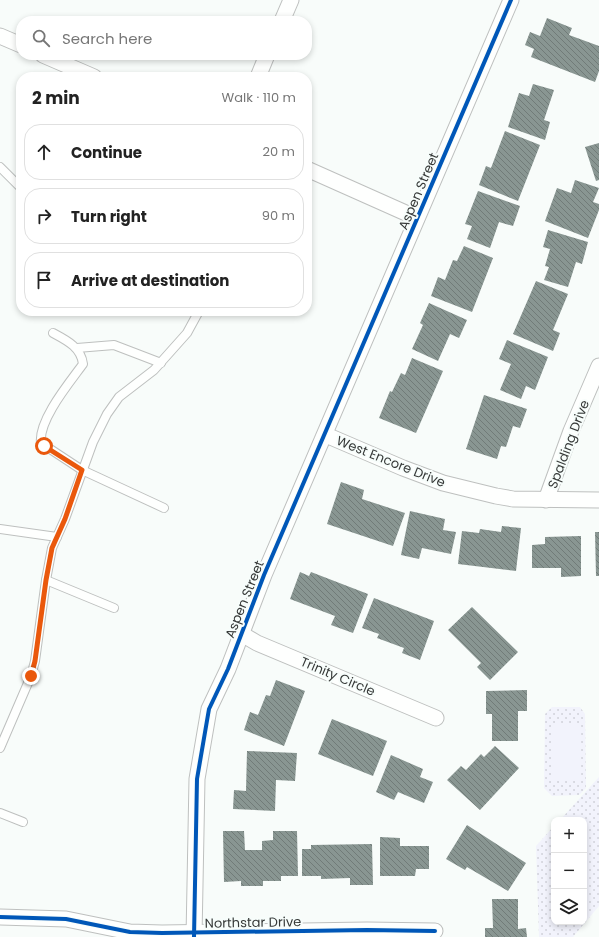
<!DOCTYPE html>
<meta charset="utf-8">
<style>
:root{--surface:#fff;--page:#f2f2f2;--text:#222;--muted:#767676;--line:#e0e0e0}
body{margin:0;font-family:Poppins,sans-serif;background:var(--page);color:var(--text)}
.controls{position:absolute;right:12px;bottom:12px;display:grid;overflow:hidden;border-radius:8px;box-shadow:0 2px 6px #0003}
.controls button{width:36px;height:36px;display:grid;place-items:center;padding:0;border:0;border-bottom:1px solid var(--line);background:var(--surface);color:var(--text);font:20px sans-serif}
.stop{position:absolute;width:12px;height:12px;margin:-9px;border:3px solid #ea580c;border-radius:50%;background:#fff}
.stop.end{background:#ea580c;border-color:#fff;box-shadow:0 1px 4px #0008}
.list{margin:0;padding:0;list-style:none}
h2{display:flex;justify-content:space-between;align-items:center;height:52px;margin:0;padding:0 16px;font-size:17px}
h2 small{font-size:13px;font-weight:400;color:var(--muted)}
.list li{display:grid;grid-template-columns:26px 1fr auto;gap:12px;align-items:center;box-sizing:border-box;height:56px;margin:0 8px 8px;padding:0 8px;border:1px solid var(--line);border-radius:16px}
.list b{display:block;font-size:15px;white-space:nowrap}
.list em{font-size:13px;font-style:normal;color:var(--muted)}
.icon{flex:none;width:22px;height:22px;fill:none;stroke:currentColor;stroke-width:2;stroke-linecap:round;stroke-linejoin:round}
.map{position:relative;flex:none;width:599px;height:937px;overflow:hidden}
.search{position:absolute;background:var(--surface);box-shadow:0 2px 6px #0003;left:16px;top:16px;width:296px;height:44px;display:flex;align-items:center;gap:10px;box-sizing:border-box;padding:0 14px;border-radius:16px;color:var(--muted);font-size:15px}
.panel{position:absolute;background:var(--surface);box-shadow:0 2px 6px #0003;left:16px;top:72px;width:296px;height:244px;border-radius:16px}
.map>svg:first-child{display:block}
.park{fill:url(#park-dots)}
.garden{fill:#f2f3fc}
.building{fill:url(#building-back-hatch)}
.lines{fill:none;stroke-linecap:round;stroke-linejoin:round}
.lane-casing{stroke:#bec0bf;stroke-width:10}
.street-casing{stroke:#bec0bf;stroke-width:17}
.lane{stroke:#fefffe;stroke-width:8}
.street{stroke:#fefffe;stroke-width:15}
.cycleway-casing{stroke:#f7fdfb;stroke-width:6}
.cycleway{stroke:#0057b8;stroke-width:4}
.route{stroke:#ea580c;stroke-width:5}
.labels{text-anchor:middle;stroke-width:4;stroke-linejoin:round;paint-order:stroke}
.street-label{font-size:13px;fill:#363938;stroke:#f7fdfb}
</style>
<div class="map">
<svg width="599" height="937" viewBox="0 0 599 937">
<defs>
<pattern id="park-dots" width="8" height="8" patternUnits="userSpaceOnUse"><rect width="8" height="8" fill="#f2f3fc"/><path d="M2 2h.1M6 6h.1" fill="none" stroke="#d0d1d9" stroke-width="1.8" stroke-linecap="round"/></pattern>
<pattern id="building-back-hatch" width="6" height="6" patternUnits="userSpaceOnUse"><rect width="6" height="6" fill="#899692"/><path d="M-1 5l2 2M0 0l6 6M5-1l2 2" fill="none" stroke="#717b78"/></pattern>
</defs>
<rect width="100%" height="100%" fill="#f8fcfa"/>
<g class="park">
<path d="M552,707h28l5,7 1,74 -7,7 -27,1 -8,-8 1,-74z"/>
<path d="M599,777v129l-26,31h-34l-3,-91 18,-20v96h30v-102h-24z"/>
</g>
<rect class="garden" x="551" y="723" width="30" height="57"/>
<g class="building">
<path d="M547,18l25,10 -3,7 30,11v25l-4,11 -64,-25 3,-8 -9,-4 5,-13 10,4z"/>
<path d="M533,84l21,6 -10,30 6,2 -5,18 -37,-13 11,-34 10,3z"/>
<path d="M505,131l35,14 -22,56 -39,-16 7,-19 5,2z"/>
<path d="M599,143v37l-3,1 -11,-34z"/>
<path d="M575,180l24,8 -6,14 6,2v6l-11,28 -43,-17 12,-33 14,5z"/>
<path d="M478,191l42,15 -7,20 -14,-4 -9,26 -23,-9 5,-13 -7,-2z"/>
<path d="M548,230l40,12 -6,22 -6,-2 -8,25 -24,-7 5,-13 -4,-1 5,-17 -7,-2z"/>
<path d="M464,246l29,12 -21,54 -41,-16 7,-19 7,3 8,-20 4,1z"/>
<path d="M536,281l32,13 -15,36 7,3 -7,18 -40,-17z"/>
<path d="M429,303l38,17 -8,18 -9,-4 -12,27 -26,-12 11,-24 -3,-2z"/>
<path d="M507,340l41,17 -13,33 -9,-4 -5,13 -21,-9 11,-26 -12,-5z"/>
<path d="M412,358l31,13 -27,62 -37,-15 11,-27 2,1 9,-19 4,2z"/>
<path d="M484,395l43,14 -7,19 -7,-2 -7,21 -5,-1 -4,13 -31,-10z"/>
<path d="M341,482l23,8 -2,9 43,14 -12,33 -66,-22z"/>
<path d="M410,511l35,8 -2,11 13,2 -5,22 -29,-6 -3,11 -18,-4z"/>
<path d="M502,526l19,2 -5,43 -58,-7 4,-33 17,2 1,-4 21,3z"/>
<path d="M595,532h4v44h-3z"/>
<path d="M581,536v40l-20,1v-9h-29v-23l13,-1v-7z"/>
<path d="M300,572l9,4 2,-4 57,22 -15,39 -22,-8 4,-9 -45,-17z"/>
<path d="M374,598l60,23 -14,39 -18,-7 2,-5 -27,-10 2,-4 -17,-6z"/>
<path d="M472,607l46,45 -28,28 -13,-13 4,-4 -33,-33z"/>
<path d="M276,680l29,11 -21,55 -40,-16 6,-18 8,3 8,-20 4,1z"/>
<path d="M527,690v21h-9v30h-26v-27h-6v-23z"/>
<path d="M332,719l55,22 -14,35 -55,-22z"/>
<path d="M495,746l24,22 -39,42 -33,-30 14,-14 5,4 15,-16 3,3z"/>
<path d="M247,751l50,2 -2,28 -19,-1 -1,31 -42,-2 1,-19 12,1z"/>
<path d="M391,755l32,14 -3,8 13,5 -9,21 -26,-11 -4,8 -18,-8z"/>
<path d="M467,825l59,38 -18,28 -41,-24 -2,3 -19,-11z"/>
<path d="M223,831h21l1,19h17v-9l11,-1v-9h24l1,45h-17v5h-18v5h-22v-5l-17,1z"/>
<path d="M380,837l20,1v8h29v23h-13l-1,7h-35z"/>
<path d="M372,844l1,41h-23v-7l-29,1v-3h-19v-27h9v-4z"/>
<path d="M492,899h26v30l8,-1 1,9h-42v-9h8z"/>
</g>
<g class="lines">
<g class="lane-casing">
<g id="lane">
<path d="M0,167l21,21"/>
<path d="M53,333c13,7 28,14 30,31 -13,18 -45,56 -42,79l41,27 82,38"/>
<path d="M77,348l37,-3 47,18"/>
<path d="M0,529l57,8"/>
<path d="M46,580l68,28"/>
<path d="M0,748l31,-72 4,-15 11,-81 6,-32 13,-29 28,-77 14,-28 12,-17 35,-27 33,-37 12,-22"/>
<path d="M0,813l23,9"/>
</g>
</g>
<g class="street-casing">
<g id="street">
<path d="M282,21l9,-21"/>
<path d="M0,36l21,9"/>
<path d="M43,55l51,22"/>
<path d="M258,77l9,-22"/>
<path d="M307,169l110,49"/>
<path d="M326,435l77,33 40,15 53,13 17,3 86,1"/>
<path d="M546,500l25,-69 28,-65"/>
<path d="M240,633l17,10 179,75"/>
<path d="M0,917l66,2 64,13 32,1 205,-3 68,1"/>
<path d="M194,937l3,-158 12,-70 19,-40 36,-94 247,-575"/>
</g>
</g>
<use href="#lane" class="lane"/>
<use href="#street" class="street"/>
<g class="cycleway-casing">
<g id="cycleway">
<path d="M0,917l66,2 64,13 32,1 205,-3 68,1"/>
<path d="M194,937l3,-158 12,-70 19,-40 36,-94 247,-575"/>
</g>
</g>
<use href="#cycleway" class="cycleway"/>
</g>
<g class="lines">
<path class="route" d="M31,676l4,-15 11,-81 6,-32 13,-29 17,-49 -38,-24"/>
</g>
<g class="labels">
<g class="street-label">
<text transform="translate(418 191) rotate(-67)" y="5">Aspen Street</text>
<text transform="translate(568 444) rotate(-69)" y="5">Spalding Drive</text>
<text transform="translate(391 461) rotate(22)" y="5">West Encore Drive</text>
<text transform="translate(244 599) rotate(-68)" y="5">Aspen Street</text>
<text transform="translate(338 676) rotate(23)" y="5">Trinity Circle</text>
<text transform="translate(253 922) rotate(-1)" y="5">Northstar Drive</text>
</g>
</g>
</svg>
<div class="controls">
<button>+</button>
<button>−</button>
<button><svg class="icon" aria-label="layers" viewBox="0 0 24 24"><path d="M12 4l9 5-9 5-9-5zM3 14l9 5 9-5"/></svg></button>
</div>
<div class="stop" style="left:44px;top:446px"></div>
<div class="stop end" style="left:31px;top:676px"></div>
<div class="search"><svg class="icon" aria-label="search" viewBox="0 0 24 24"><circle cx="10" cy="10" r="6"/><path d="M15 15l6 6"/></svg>Search here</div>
<section class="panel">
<h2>2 min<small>Walk · 110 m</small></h2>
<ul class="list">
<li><svg class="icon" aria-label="ahead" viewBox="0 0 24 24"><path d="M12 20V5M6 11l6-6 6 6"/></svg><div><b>Continue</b></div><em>20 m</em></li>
<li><svg class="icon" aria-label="right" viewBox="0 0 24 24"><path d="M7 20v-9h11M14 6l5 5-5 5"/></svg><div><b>Turn right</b></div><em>90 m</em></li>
<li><svg class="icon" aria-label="arrive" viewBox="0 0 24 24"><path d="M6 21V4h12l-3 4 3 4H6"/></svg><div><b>Arrive at destination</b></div></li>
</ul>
</section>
</div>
